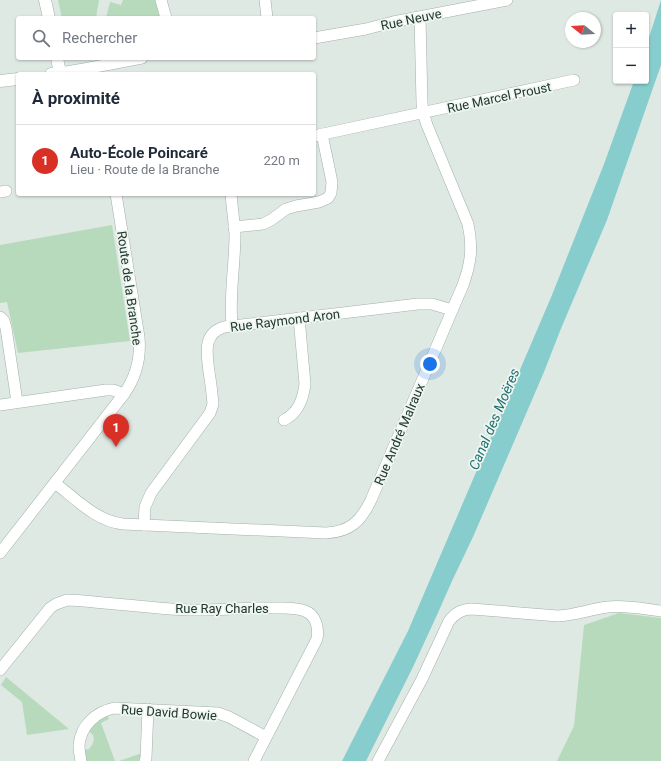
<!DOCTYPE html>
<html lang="fr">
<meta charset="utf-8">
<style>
:root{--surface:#fff;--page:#f2f2f3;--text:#1f2937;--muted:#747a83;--line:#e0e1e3;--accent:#d93025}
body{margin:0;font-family:Roboto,sans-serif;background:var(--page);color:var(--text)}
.controls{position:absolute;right:12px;top:12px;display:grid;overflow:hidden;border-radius:4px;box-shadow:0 1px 3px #0004}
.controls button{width:36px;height:36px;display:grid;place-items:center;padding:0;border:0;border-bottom:1px solid var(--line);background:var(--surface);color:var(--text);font:20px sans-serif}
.compass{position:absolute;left:565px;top:12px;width:36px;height:36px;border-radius:50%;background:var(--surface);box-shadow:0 1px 3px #0004;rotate:288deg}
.you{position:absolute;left:430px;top:364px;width:14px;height:14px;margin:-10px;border:3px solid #fff;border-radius:50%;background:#1a73e8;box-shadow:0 0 0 6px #1a73e833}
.badge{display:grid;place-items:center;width:26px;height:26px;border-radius:50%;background:var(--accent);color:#fff;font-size:13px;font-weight:700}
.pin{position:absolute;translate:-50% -33px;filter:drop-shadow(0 1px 2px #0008)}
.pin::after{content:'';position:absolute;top:21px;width:14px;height:12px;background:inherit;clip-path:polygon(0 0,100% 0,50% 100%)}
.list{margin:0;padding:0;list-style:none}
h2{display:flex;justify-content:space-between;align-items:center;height:52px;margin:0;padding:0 16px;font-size:17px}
h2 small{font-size:13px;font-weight:400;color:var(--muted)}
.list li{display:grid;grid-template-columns:26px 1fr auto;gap:12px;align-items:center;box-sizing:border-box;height:72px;padding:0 16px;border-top:1px solid var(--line)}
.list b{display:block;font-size:15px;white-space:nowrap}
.list p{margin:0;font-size:13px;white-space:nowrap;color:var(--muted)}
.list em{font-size:13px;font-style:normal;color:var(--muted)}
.icon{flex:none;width:22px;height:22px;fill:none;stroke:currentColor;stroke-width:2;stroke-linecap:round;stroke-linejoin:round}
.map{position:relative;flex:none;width:661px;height:761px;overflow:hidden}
.search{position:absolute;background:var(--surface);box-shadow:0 1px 3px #0004;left:16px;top:16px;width:300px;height:44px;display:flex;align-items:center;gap:10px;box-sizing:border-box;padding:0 14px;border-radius:4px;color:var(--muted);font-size:15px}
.panel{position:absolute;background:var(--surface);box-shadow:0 1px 3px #0004;left:16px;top:72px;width:300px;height:124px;border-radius:4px}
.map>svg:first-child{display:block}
.green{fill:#b8dabc}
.water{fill:#88cdcd}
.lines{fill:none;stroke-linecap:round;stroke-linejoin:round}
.minor-casing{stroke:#a2b0a9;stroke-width:12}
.tertiary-casing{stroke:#a2b0a9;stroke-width:13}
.minor{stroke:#fff;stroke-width:11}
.tertiary{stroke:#fff;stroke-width:12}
.labels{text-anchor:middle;stroke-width:3.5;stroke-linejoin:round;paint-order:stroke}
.street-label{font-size:13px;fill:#21382e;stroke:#eff6f1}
.water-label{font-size:14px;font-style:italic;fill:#1e7071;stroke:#eff6f1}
</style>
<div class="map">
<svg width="661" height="761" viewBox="0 0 661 761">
<rect width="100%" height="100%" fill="#dfe9e3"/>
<g class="green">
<path d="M58,0h41l-3,18h-34z"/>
<path d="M123,0h33l5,18h-55l4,-16 11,3z"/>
<path d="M112,225l18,116 -112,12 -11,-51 -7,1v-58z"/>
<path d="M619,613l42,5v143h-104l17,-35 10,-101z"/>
<path d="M6,677l63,52 -42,6 -5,-33 -21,-17z"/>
<path d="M107,715l2,4 -8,4 14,38h-31l-1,-11 6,-1 3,-4 2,-5 -1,-5 -5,-5 5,-8z"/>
<path d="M142,753v5l-3,3h-20z"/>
</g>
<path class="water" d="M661,0v65l-54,155 -47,111 -16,41 -71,165 -21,44 -15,34 -24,52 -47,94h-24l66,-130 144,-336 52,-131 30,-83h12v-34z"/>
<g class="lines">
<g class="minor-casing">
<g id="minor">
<path d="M161,0l5,18"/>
<path d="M265,0l2,18"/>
<path d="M314,38l52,-9 27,-7 114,-22"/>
<path d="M60,73l24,-4 58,-11"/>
<path d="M314,136l260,-56"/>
<path d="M0,192l6,-1"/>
<path d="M231,194c1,13 3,26 4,40 0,31 -6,61 -3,92"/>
<path d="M234,227l29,-3 8,-4 15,-11 10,-3 23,-4 9,-4 3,-5 1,-11 -10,-48"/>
<path d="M0,317l4,4 2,7 11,74"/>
<path d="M0,405l106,-15h7l11,4"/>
<path d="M284,420c14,-7 19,-20 21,-36l-6,-66"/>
<path d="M55,483c21,16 41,38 68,41l203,9c24,-1 35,-12 45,-33l92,-215c8,-22 10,-38 5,-61l-41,-99 -4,-12 -1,-10 -2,-86"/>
<path d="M144,525l1,-18 6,-14 59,-80 3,-9c-1,-11 -2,-21 -4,-32 -2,-18 -7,-38 15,-45l194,-23h14l20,6"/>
<path d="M0,553l124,-159c12,-17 17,-36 15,-57l-23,-143"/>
<path d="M0,670l50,-62 6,-4 11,-4c12,0 25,2 37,3 28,2 57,6 85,7 29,1 57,-3 86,-2 10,0 21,-1 30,3 11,4 14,17 12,28l-63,122"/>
<path d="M81,761c-1,-5 -2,-11 -2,-16 2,-20 17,-33 35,-37l104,5 11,4 37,20"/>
<path d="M145,761l1,-3 2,-49"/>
<path d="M378,761l44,-82 27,-58c6,-8 13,-12 23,-12l86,7c17,-1 33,-7 50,-9 17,-2 36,2 53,4"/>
</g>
</g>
<g class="tertiary-casing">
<g id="tertiary">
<path d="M45,0l4,18"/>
<path d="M51,74l9,-1 -3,-15"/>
<path d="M0,81l18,-2"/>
</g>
</g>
<use href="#minor" class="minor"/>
<use href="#tertiary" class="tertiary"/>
</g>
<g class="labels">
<g class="street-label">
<text transform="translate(411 19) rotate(-12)" y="5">Rue Neuve</text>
<text transform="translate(499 97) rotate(-12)" y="5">Rue Marcel Proust</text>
<text transform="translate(130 288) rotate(82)" y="5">Route de la Branche</text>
<text transform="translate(285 320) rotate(-7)" y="5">Rue Raymond Aron</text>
<text transform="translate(399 434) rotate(-67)" y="5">Rue André Malraux</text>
<text x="222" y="613">Rue Ray Charles</text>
<text transform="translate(169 712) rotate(4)" y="5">Rue David Bowie</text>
</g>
<g class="water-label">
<text transform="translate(494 419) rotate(-67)" y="5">Canal des Moëres</text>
</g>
</g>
</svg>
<div class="controls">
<button>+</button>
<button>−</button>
</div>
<svg class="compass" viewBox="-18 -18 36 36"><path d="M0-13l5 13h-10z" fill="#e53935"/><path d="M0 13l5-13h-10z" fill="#747a83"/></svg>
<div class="you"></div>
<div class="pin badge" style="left:116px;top:447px">1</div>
<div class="search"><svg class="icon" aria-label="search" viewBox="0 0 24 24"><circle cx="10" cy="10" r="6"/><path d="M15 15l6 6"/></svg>Rechercher</div>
<section class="panel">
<h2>À proximité<small></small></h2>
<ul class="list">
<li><span class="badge">1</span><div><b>Auto-École Poincaré</b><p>Lieu · Route de la Branche</p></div><em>220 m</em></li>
</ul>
</section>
</div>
